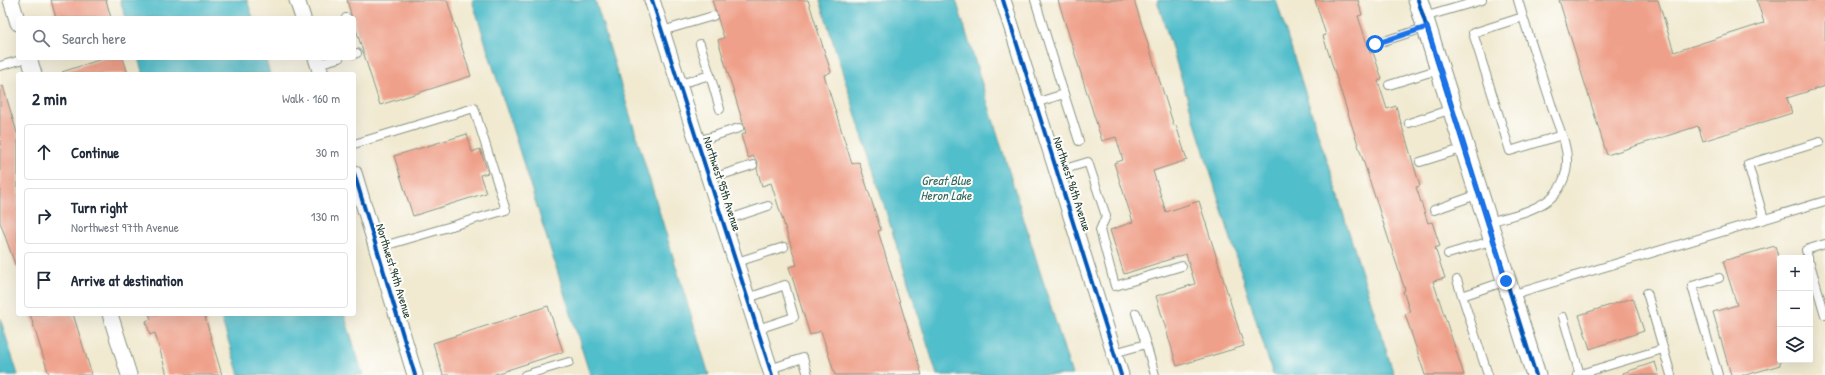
<!DOCTYPE html>
<meta charset="utf-8">
<style>
:root{--surface:#fff;--page:#f6f6f7;--text:#1f2937;--muted:#747a83;--line:#e0e1e3}
body{margin:0;font-family:"Patrick Hand",sans-serif;background:var(--page);color:var(--text)}
.controls{position:absolute;right:12px;bottom:12px;display:grid;overflow:hidden;border-radius:4px;box-shadow:0 4px 16px #0002}
.controls button{width:36px;height:36px;display:grid;place-items:center;padding:0;border:0;border-bottom:1px solid var(--line);background:var(--surface);color:var(--text);font:20px sans-serif}
.stop{position:absolute;width:12px;height:12px;margin:-9px;border:3px solid #1a73e8;border-radius:50%;background:#fff}
.stop.end{background:#1a73e8;border-color:#fff;box-shadow:0 1px 4px #0008}
.list{margin:0;padding:0;list-style:none}
h2{display:flex;justify-content:space-between;align-items:center;height:52px;margin:0;padding:0 16px;font-size:17px}
h2 small{font-size:13px;font-weight:400;color:var(--muted)}
.list li{display:grid;grid-template-columns:26px 1fr auto;gap:12px;align-items:center;box-sizing:border-box;height:56px;margin:0 8px 8px;padding:0 8px;border:1px solid var(--line);border-radius:4px}
.list b{display:block;font-size:15px;white-space:nowrap}
.list p{margin:0;font-size:13px;white-space:nowrap;color:var(--muted)}
.list em{font-size:13px;font-style:normal;color:var(--muted)}
.icon{flex:none;width:22px;height:22px;fill:none;stroke:currentColor;stroke-width:2;stroke-linecap:round;stroke-linejoin:round}
.map{position:relative;flex:none;width:1825px;height:375px;overflow:hidden}
.search{position:absolute;background:var(--surface);box-shadow:0 4px 16px #0002;left:16px;top:16px;width:340px;height:44px;display:flex;align-items:center;gap:10px;box-sizing:border-box;padding:0 14px;border-radius:4px;color:var(--muted);font-size:15px}
.panel{position:absolute;background:var(--surface);box-shadow:0 4px 16px #0002;left:16px;top:72px;width:340px;height:244px;border-radius:4px}
.map>svg:first-child{display:block}
.water{fill:#51becb;stroke:#387e80}
.building{fill:#efa08a}
.lines{fill:none;stroke-linecap:round;stroke-linejoin:round}
.service-casing{stroke:#889482;stroke-width:10}
.minor-casing{stroke:#889482;stroke-width:17}
.tertiary-casing{stroke:#889482;stroke-width:21}
.service{stroke:#fff;stroke-width:8}
.minor{stroke:#fff;stroke-width:15}
.tertiary{stroke:#fff;stroke-width:19}
.cycleway-casing{stroke:#fdfcf7;stroke-width:6}
.cycleway{stroke:#0057b8;stroke-width:4}
.route{stroke:#1a73e8;stroke-width:5}
.labels{text-anchor:middle;stroke-width:4;stroke-linejoin:round;paint-order:stroke}
.street-label{font-size:12px;fill:#1f3d34;stroke:#fdfcf7}
.water-label{font-size:13px;font-style:italic;fill:#2e6461;stroke:#fdfcf7}
</style>
<div class="map">
<svg width="1825" height="375" viewBox="0 0 1825 375">
<rect width="100%" height="100%" fill="#fdfcf7"/>
<filter id="ink" filterUnits="userSpaceOnUse"><feTurbulence type="fractalNoise" baseFrequency=".025" numOctaves="2"/><feDisplacementMap in="SourceGraphic" scale="8" xChannelSelector="R" yChannelSelector="G"/><feConvolveMatrix kernelMatrix="1 2 1 2 8 2 1 2 1" color-interpolation-filters="sRGB"/></filter>
<filter id="wash" filterUnits="userSpaceOnUse"><feTurbulence type="fractalNoise" baseFrequency=".012" numOctaves="4" result="noise"/><feDisplacementMap in="SourceGraphic" scale="16" xChannelSelector="R" yChannelSelector="G"/><feGaussianBlur stdDeviation="0.9" result="paint"/><feColorMatrix in="noise" values="0 0 0 0 0 0 0 0 0 0 0 0 0 0 0 0 0 1.4 0 .05"/><feComposite in="paint" operator="in"/></filter>
<g filter="url(#wash)">
<rect width="100%" height="100%" fill="#f1ead1"/>
<g class="water">
<path d="M120,0h127l6,18h-127z"/>
<path d="M472,0h123l114,375h-119z"/>
<path d="M820,0h136l116,375h-135z"/>
<path d="M1157,0h119l118,375h-121z"/>
<path d="M138,58h127l5,16h-127z"/>
<path d="M220,314h124l19,61h-124z"/>
<path d="M0,318l18,57h-18z"/>
</g>
<g id="blocks">
<g class="building">
<path d="M51,0h55l5,18h-55z"/>
<path d="M347,0h100l24,76 -91,29 -26,-82v-5h-2z"/>
<path d="M712,0h96l23,72 -7,3 28,89 7,-2 22,68 -3,1 44,144h-87l-14,-44 -11,4 -21,-68 8,-2 -26,-82 -9,3 -5,-17 1,-6 -5,-7 -5,2 -7,-23 5,-2 -28,-93 6,-2z"/>
<path d="M1058,0h76l40,126 2,-1 11,35 -34,11 13,41 33,-11 45,145 -67,20 -21,-70 39,-12 -9,-30 -62,20 -14,-44 23,-8 -19,-59 9,-3 -7,-23 -14,4z"/>
<path d="M1315,0h43l4,15 -4,1 12,37 3,-1 9,27 -4,2 9,28 9,-3 24,80 -4,1 12,36 4,-1 8,24 -5,2 10,30 -12,3 31,94h-39l-20,-61 5,-2 -7,-21 2,-1 -82,-254 3,-1z"/>
<path d="M1559,0h99l16,52 90,-29 -7,-23h68v86l-38,12 5,15 -89,28 -5,-15 -91,29z"/>
<path d="M105,58h18l5,16h-65l-1,-2z"/>
<path d="M3,86l15,50v131h-2l-16,-45v-135z"/>
<path d="M467,134l5,18 8,-3 8,24 -8,2 6,18 -73,23 -19,-60z"/>
<path d="M1775,246l5,17v102l-34,10h-15l-18,-63 24,-7 -14,-44z"/>
<path d="M1633,298l11,33 -54,18 -11,-34z"/>
<path d="M548,306l15,46 -71,23h-49l-10,-32z"/>
<path d="M30,314h43l19,61h-43z"/>
<path d="M149,314h55l18,61h-55l-12,-42 -5,2 -4,-14 5,-2z"/>
<path d="M1655,362l4,13h-36v-2z"/>
</g>
</g>
</g>
<g filter="url(#ink)">
<use href="#blocks" fill-opacity="0" stroke="#889482" stroke-width="1"/>
<g class="lines">
<g class="service-casing">
<g id="service">
<path d="M1035,0l29,94"/>
<path d="M1518,0l5,17"/>
<path d="M1424,17l58,-17"/>
<path d="M346,18h1"/>
<path d="M662,31l51,-15"/>
<path d="M700,44l10,31"/>
<path d="M1375,44l52,-17"/>
<path d="M354,54l3,-1"/>
<path d="M318,64l21,-6"/>
<path d="M0,66l27,-8"/>
<path d="M680,84l30,-9 10,34"/>
<path d="M1389,85l51,-16"/>
<path d="M1035,103l29,-9 15,47"/>
<path d="M1409,123l43,-14"/>
<path d="M698,141l41,-13"/>
<path d="M354,144l120,-36 32,102 -129,38"/>
<path d="M1420,162l45,-14"/>
<path d="M1058,171l30,-9 18,54 -6,14 15,56 67,-20"/>
<path d="M709,179l44,-14"/>
<path d="M1434,210l45,-16"/>
<path d="M1764,219l-16,-55 72,-22"/>
<path d="M723,221l45,-15"/>
<path d="M1488,222c22,-6 51,-11 67,-28 7,-8 12,-21 12,-31 1,-17 -8,-35 -13,-50 -10,-32 -21,-64 -31,-96l-50,16 37,118 52,-16"/>
<path d="M1448,254l46,-14"/>
<path d="M1808,258l-2,-8 19,-6"/>
<path d="M737,262l47,-15"/>
<path d="M1810,264l15,51"/>
<path d="M1457,280l31,95"/>
<path d="M1647,293l24,82"/>
<path d="M1511,295l314,-94"/>
<path d="M1462,296l44,-15"/>
<path d="M748,298l37,-13 9,32 -36,12"/>
<path d="M1136,313l10,31"/>
<path d="M1563,317l17,58"/>
<path d="M1114,353l32,-9 9,31"/>
<path d="M770,369l33,-11 5,17"/>
<path d="M525,375l44,-13"/>
<path d="M1577,375l86,-26"/>
<path d="M1718,375l-26,-89 27,-8"/>
</g>
</g>
<g class="minor-casing">
<g id="minor">
<path d="M11,0l7,23"/>
<path d="M297,0l6,18"/>
<path d="M652,0l120,375"/>
<path d="M1003,0l118,375"/>
<path d="M29,58l5,16"/>
<path d="M316,58l5,16"/>
<path d="M354,173l61,202"/>
<path d="M110,314l19,61"/>
</g>
</g>
<g class="tertiary-casing">
<path id="tertiary" d="M1418,0l118,375"/>
</g>
<use href="#service" class="service"/>
<use href="#minor" class="minor"/>
<use href="#tertiary" class="tertiary"/>
<g class="cycleway-casing">
<g id="cycleway">
<path d="M652,0l120,375"/>
<path d="M1003,0l118,375"/>
<path d="M1418,0l118,375"/>
<path d="M354,173l61,202"/>
</g>
</g>
<use href="#cycleway" class="cycleway"/>
</g>
</g>
<g class="lines" filter="url(#ink)">
<path class="route" d="M1375,44l52,-17 79,254"/>
</g>
<g class="labels">
<g class="street-label">
<text transform="translate(722 184) rotate(72)" y="4">Northwest 95th Avenue</text>
<text transform="translate(1072 184) rotate(72)" y="4">Northwest 96th Avenue</text>
<text transform="translate(394 271) rotate(73)" y="4">Northwest 94th Avenue</text>
</g>
<g class="water-label">
<text x="946" y="185">Great Blue<tspan x="946" dy="15">Heron Lake</tspan></text>
</g>
</g>
</svg>
<div class="controls">
<button>+</button>
<button>−</button>
<button><svg class="icon" aria-label="layers" viewBox="0 0 24 24"><path d="M12 4l9 5-9 5-9-5zM3 14l9 5 9-5"/></svg></button>
</div>
<div class="stop" style="left:1375px;top:44px"></div>
<div class="stop end" style="left:1506px;top:281px"></div>
<div class="search"><svg class="icon" aria-label="search" viewBox="0 0 24 24"><circle cx="10" cy="10" r="6"/><path d="M15 15l6 6"/></svg>Search here</div>
<section class="panel">
<h2>2 min<small>Walk · 160 m</small></h2>
<ul class="list">
<li><svg class="icon" aria-label="ahead" viewBox="0 0 24 24"><path d="M12 20V5M6 11l6-6 6 6"/></svg><div><b>Continue</b></div><em>30 m</em></li>
<li><svg class="icon" aria-label="right" viewBox="0 0 24 24"><path d="M7 20v-9h11M14 6l5 5-5 5"/></svg><div><b>Turn right</b><p>Northwest 97th Avenue</p></div><em>130 m</em></li>
<li><svg class="icon" aria-label="arrive" viewBox="0 0 24 24"><path d="M6 21V4h12l-3 4 3 4H6"/></svg><div><b>Arrive at destination</b></div></li>
</ul>
</section>
</div>
